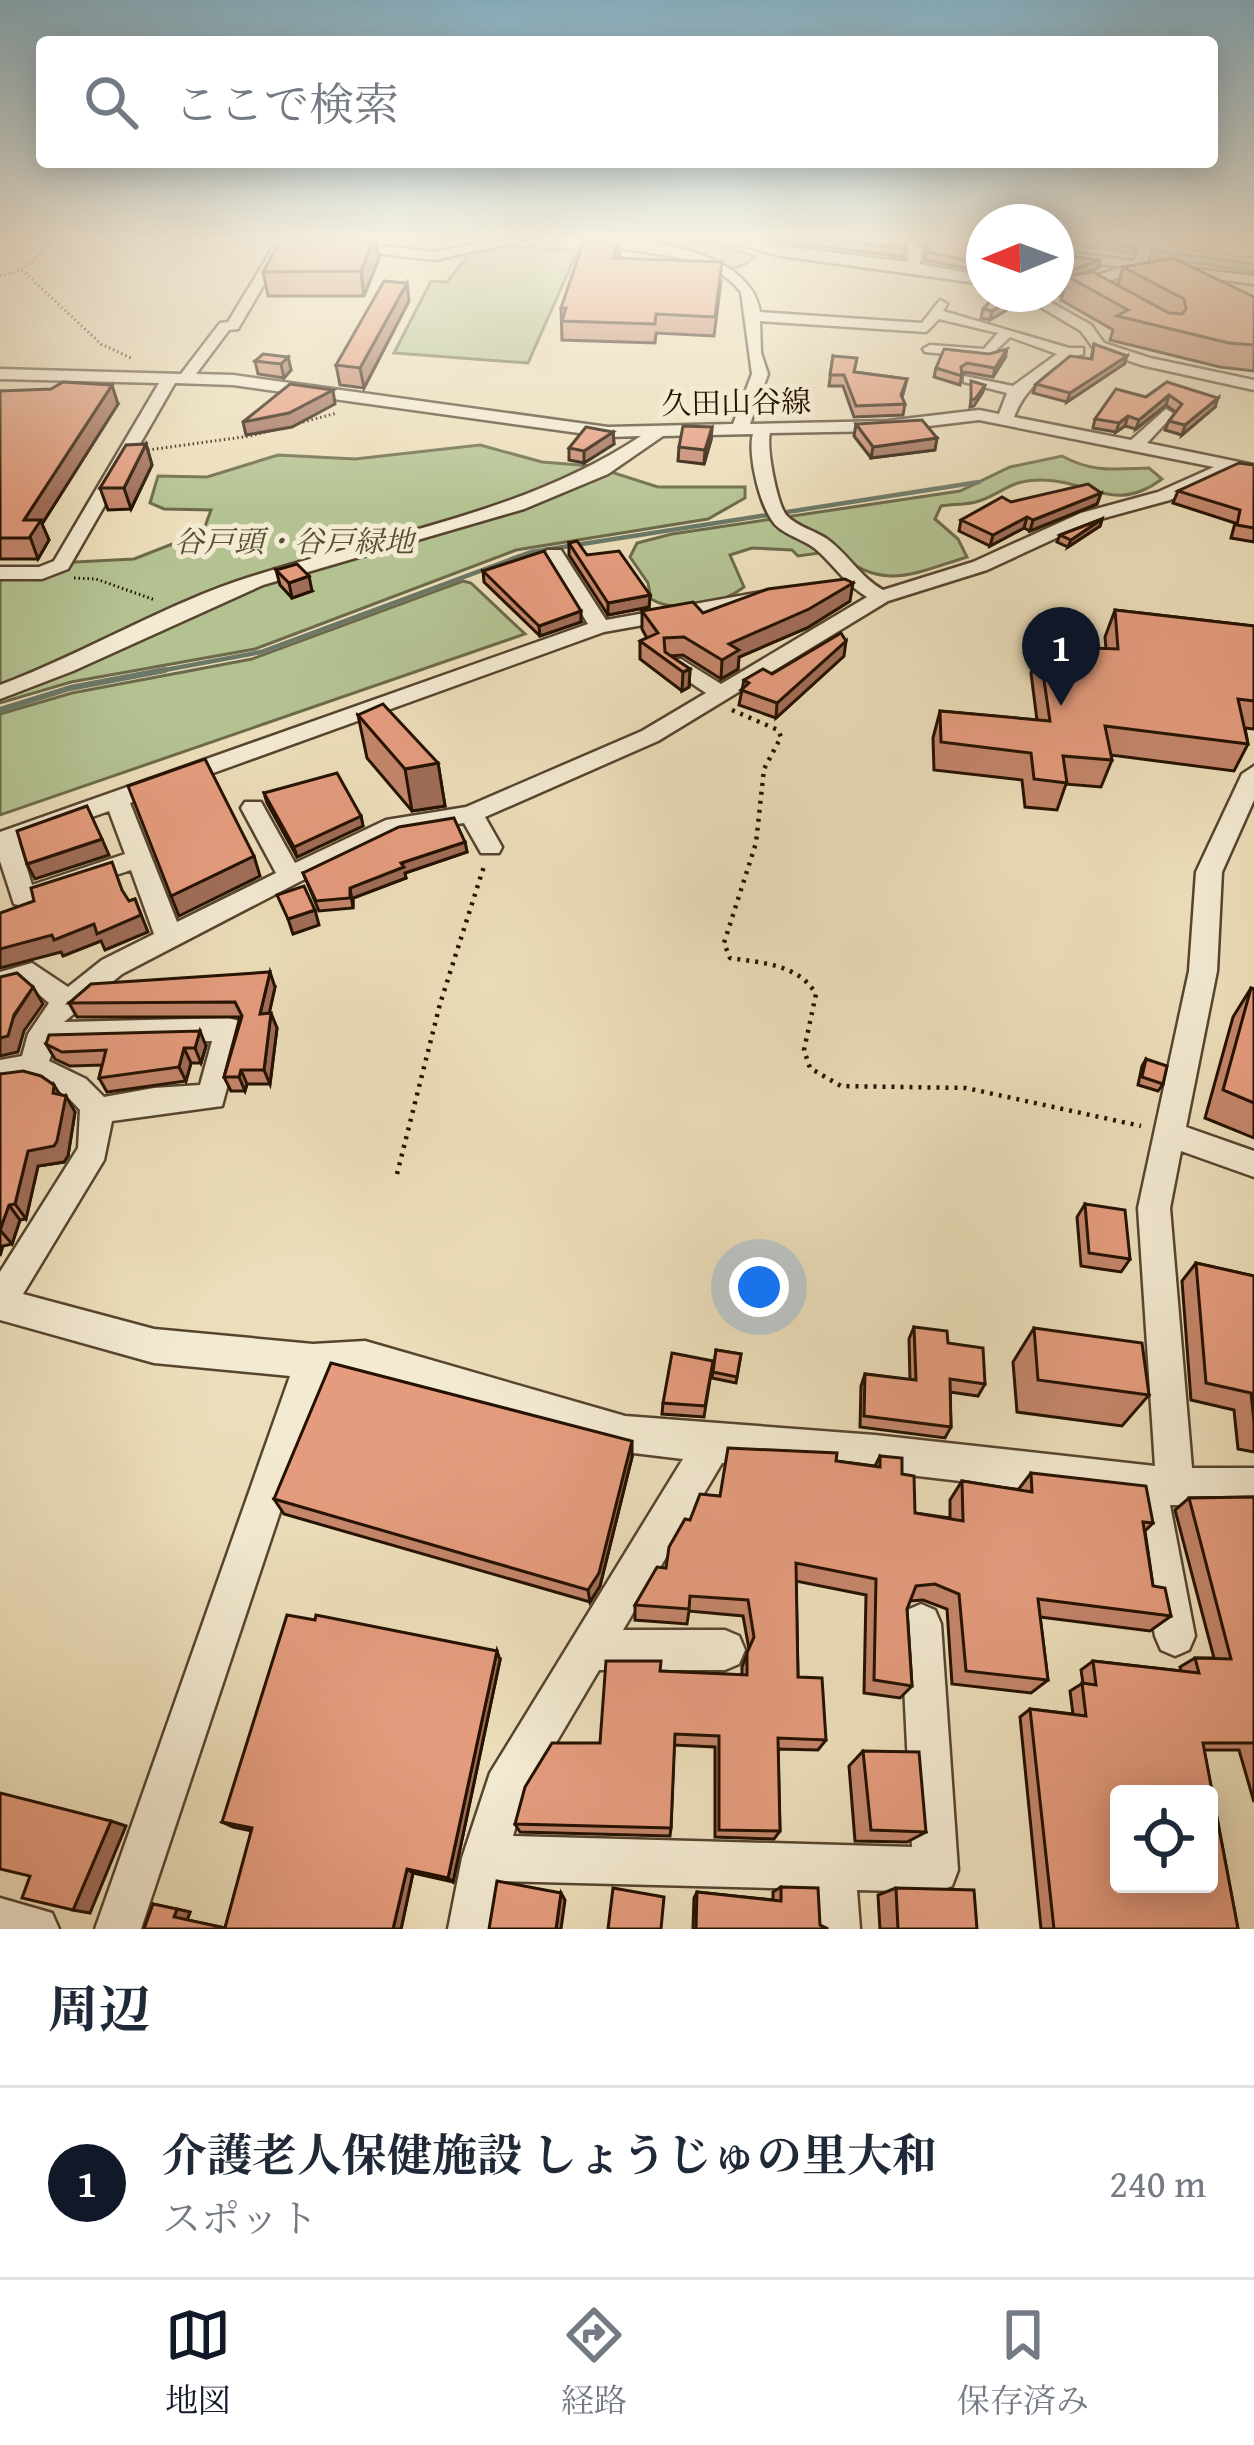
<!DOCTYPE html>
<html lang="ja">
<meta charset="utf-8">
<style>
:root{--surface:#fff;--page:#f6f6f7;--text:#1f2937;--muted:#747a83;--line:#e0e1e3;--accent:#111827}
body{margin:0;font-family:"Gentium Book Plus","Noto Serif JP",serif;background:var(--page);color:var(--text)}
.controls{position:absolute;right:36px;bottom:36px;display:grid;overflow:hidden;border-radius:12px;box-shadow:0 6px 30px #0003}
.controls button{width:108px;height:108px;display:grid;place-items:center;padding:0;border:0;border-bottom:3px solid var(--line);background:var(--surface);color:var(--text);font:60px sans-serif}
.compass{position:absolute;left:966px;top:204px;width:108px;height:108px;border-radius:50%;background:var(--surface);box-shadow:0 6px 30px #0003;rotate:269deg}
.you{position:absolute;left:759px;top:1287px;width:42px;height:42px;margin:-30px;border:9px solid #fff;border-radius:50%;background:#1a73e8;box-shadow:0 0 0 18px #1a73e833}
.badge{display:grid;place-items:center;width:78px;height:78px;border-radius:50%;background:var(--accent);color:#fff;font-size:39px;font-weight:700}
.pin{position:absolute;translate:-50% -99px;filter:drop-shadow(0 3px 6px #0008)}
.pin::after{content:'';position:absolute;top:63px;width:42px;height:36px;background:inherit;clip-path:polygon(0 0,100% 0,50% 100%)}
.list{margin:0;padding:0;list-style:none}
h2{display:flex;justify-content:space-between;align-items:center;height:156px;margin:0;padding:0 48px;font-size:51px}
h2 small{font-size:39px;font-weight:400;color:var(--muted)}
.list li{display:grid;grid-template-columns:78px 1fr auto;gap:36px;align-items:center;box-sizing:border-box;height:192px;padding:0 48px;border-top:3px solid var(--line)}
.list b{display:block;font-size:45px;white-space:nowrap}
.list p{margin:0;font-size:39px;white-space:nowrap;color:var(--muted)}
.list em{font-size:39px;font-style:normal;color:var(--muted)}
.icon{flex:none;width:66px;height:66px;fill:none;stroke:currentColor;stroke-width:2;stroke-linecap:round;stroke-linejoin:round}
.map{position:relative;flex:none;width:1254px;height:1929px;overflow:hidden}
.search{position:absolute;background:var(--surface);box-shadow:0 6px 30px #0003;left:36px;right:36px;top:36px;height:132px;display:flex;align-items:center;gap:30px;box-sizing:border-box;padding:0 42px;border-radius:12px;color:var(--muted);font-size:45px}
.sheet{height:348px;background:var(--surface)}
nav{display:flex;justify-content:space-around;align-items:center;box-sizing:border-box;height:168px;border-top:3px solid var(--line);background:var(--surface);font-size:33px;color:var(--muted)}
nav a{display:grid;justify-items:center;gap:6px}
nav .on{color:var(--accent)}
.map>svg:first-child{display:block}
.green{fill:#b4c292;stroke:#6c6a4a;stroke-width:3}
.water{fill:#9abda9;stroke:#6b7866;stroke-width:3}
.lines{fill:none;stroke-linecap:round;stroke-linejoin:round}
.stream-far1{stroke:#6b7866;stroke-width:4.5}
.stream{stroke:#6b7866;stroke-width:6}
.minor-casing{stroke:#56442f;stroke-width:5}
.path-far1{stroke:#241101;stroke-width:3;stroke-dasharray:1.5 3;stroke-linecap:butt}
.path{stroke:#241101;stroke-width:4.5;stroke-dasharray:3 6;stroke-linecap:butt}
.minor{fill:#f3ead2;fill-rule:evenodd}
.wall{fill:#c5866c;stroke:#241101;stroke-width:3}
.shaded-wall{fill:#a06d58;stroke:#241101;stroke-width:3}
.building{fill:#e59c7e;stroke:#241101;stroke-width:3;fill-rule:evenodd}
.labels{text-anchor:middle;stroke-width:10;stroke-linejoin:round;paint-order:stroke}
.far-street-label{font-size:30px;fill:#241101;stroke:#f3ead2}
.far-park-label{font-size:30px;font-style:italic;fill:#564f34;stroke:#f3ead2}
</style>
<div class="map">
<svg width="1254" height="1929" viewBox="0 0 1254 1929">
<rect width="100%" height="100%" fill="#ecdeba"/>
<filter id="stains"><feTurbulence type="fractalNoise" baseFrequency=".00167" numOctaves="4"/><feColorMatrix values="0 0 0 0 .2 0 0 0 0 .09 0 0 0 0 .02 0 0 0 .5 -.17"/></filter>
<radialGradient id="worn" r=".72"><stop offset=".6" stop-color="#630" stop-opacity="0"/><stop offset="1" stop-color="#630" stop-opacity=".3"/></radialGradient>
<g class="green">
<path d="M475,237h46l-16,10 73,3 -50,113 -134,-10 37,-72 16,1 22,-28 32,-6 -30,-5z"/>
<path d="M663,237h29l63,19c-23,29 -67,-3 -92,-19z"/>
<path d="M480,445l62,17 50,4 66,21h87v11l-37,21 -192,31 -261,99 -184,33 -71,21v-126h35l40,-15 59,-3 69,-27 8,-22 -47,-1 -14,-6 8,-27 49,1 71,-22 77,4z"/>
<path d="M1062,456c31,17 53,13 87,12l13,11c-48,36 -72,1 -120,1 -33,0 -37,12 -63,21 -11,4 -26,3 -38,5l-6,13 23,20 9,18c-55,17 -84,35 -133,-6l-36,5 -6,-6 -40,-2 -22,7 14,32c-23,18 -68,27 -93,12l-3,-16 -18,-26 7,-14 35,-9 288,-43 50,-24z"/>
<path d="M463,581l8,2 54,51 -525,181v-101l72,-21 180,-34z"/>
</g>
<path class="water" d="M1056,237l198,27v8l-198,-30z"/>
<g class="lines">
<path class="stream-far1" d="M149,673l112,-21 270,-100 448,-70"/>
<path class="stream" d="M0,710l70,-22 95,-18"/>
<g class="minor-casing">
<g id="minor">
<path d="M268,237h41l126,15 76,-15h27l-103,23 -147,-17 -50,86 -9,1 -33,44 37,1 375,52 125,-3 19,-50 -11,-82c-38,-48 -110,-32 -158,-55 53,0 167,11 177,75l162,11 18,-23 7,4 -4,7 126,37h14v6c-30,7 -59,36 -69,63l117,23 35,-31 8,5 -27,29 107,22v10l-21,-4 -63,29 -77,21 -106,49 -99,31 -230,140 -173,76 17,30 -3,6h-18l-17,-30 -64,10 -101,49 -177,92 -58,48 165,-4 10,3 4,8 -21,77 -110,15 -8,39 -81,134 131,35 159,15 52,-3 260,75 250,19 280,31 -17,-258 51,-237 7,-99 46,-98 12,-8v34l-32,72 -5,99 -31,156 68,24v26l-73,-26 -11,57 22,260h62v38l-84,-1 25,131 -6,14 -14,6 -14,-6 -6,-14 -24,-135 -256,-30 -153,-8 -99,167h102l14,6 6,14 -6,14 -14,6h-126l-75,127 -11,39 399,11 -11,-223 6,-14 14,-6 14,6 6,14 17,246 -6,16 -16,6 -79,-2 3,39h-46l-2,-40 -310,-8 -8,48h-46l14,-71 28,-85 193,-314 -58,-7 -260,-77 -40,2 -184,552h-46l195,-553 -136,-13 -154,-43v-48l78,-124 2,-38c-24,-28 -47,-32 -80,-26v-24l22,-4 6,-22 21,-31 -21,-18 -28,7v-20l32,-9 36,24 34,-27 52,-26 -23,-64 -108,36 -9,-2 -14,-43v-29l588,-208 -43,-70 2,-4h14l45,70 166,-30 10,6 -10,6 -168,30 -474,171 47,119 99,-49 -35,-65 4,-6h16l34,61 91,-43 80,-13 176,-76 64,-38 -39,-26v-8h14l40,25 146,-87c-20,-12 -31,-29 -48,-45 -11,-11 -27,-14 -40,-24 -18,-13 -32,-74 -26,-94l-90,2 -55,38 -84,35 -261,76 -190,86 -73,28v-14c86,-32 166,-82 253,-109 131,-42 272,-63 388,-140l-33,1 -375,-52 -58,-2 -107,186 -26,10h-42v-12h39l15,-6 105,-178 -159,-4v-10l181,5 39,-51 8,-1 49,-81zM939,319l59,14 -14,16 -54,-4 -7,4 2,3 63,6 22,-21 47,17 -44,32 -49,-10v6l43,11 -8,21 -20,-4 -92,11 -137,3 18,-50 -7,-21 -1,-32 166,11zM979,420l235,47 -56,25 -77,21 -108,49 -90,28c-23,-13 -35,-36 -56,-51 -13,-9 -30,-12 -41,-24 -9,-12 -20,-67 -16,-82l117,-2zM109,811l16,43 -93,31 -13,-42zM212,1041l-12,44 -46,3 -50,9 -18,-18 -37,-18 6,-16z"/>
<path d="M709,237l198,25 3,-12 -20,-13h16l17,11 -3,16 64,12v8l-203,-28z"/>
<path d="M1093,237h61l-7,26 107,13v8l-111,-14 -82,25h-10l5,-1v-6l67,-21 -67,-8v-8l78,10 5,-14z"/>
<path d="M1019,294h17l55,31 13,18 46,15 104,22v10l-113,-25 -47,-16 -13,-18z"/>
<path d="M0,1898l52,15 7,16h-59z"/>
</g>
</g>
<g class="path-far1">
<path d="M127,237h91"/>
<path d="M1164,246l90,12"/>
<path d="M22,270l79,74 30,14"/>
<path d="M0,276l22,-6 37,-33"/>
<path d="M148,450l102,-14 87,-23"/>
<path d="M74,578l22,1 59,21"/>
</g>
<g class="path">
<path d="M732,710l46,20 3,7 -17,32 -8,74 -32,100 6,15c33,5 68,6 86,36l-12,56 6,18 31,18 125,2 175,38"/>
<path d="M397,1174l43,-170 45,-141"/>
</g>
<use href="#minor" class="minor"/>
</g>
<g class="wall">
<path d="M763,237h134l9,7 -2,13 -141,-18z"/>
<path d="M913,237h71v35l-59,-12 2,-14z"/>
<path d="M1214,237h40v7z"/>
<path d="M342,240l37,18 -15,38h-96l-5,-24z"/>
<path d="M619,255l-1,3 103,23 -7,55 -58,-3 -1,10 -93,-3 -1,-32z"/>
<path d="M1058,255l42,5 -2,8 -15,6 35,11 5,-18 131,30v74l-34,-4 -110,-27 3,-10 -52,-30 6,-21z"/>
<path d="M978,279h6v12l-8,-4z"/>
<path d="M991,294h32l-1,7 -32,19 -9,-2 2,-9 12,-13z"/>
<path d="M409,301l-45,87 -24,-3 -4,-20z"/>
<path d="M1094,344l30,20 -57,38 -34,-9 3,-9 55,-25z"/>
<path d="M833,356l22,16 52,7 -5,19 3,6 -2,11 -49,2 -11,-31h-14z"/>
<path d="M288,357l3,13 -7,8 -26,-4 -3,-13z"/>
<path d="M1005,358l-12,19 -28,-5 -3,2 -2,11 -26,-8 2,-9z"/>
<path d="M1167,382l48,25 -33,28 -17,-5 4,-9 7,-9 -10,-7 -30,24 -11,-3 -9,6 -23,-4 2,-9 51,-22z"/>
<path d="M0,391l118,13 -76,120 7,16 -11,19h-38z"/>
<path d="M856,424l79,26 -64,8 -17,-22z"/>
<path d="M712,427l-1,13 -7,24 -26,-3 1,-14z"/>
<path d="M613,432l1,12 -30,19 -15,-3v-12z"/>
<path d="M146,444l6,21 -21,44 -23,1 -8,-22z"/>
<path d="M1254,465v77l-23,-4 4,-15 -62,-20 5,-12z"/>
<path d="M1101,493l-4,11 -67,27 -6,-3 -34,18 -31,-15 2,-11 50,-18z"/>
<path d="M1102,519l-2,7 -32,21 -11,-5 3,-7z"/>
<path d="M569,543l81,52 -1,12 -41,8 -39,-60z"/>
<path d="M276,570l36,21 -20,7 -12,-13z"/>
<path d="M483,571l98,51 -41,14 -56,-54z"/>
<path d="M850,601l-43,27 -68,29 -1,12 -17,10 -38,-24 -13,1 20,13 -1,18 -7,4 -42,-32v-18l7,-3 -5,-9v-18l61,2z"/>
<path d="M1115,610l139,16v103l-9,-1 3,16 -14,27 -123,-16 1,5 -11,27 -35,-3 -9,26 -32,-3 -3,-27 -88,-10 -1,-32 7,-27 97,9 -6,-47 8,-27 67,3 -1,-12z"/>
<path d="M844,656l-68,62 -37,-13 5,-25z"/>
<path d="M358,715l80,48 7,43 -33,5 -45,-53z"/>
<path d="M264,793l97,23 2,10 -66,31 -30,-54z"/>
<path d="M465,842l2,10 -62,21 1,5 -53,20v10l-34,3 -16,-38z"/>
<path d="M275,987l-6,26 8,15 -7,56h-23l-2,7h-14l-7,-14 16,-60h-163l-8,-14z"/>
<path d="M1251,988l3,1v149l-49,-20 28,-101z"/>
<path d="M46,1044l160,2 -5,17h-10l-5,18 -79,11 -8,-14 3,-13 -32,1 -15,-7z"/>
<path d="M1146,1059l17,25 -5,7 -20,-6 4,-19z"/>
<path d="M0,1074l60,21 15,17 -7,44 -4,6 -26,4 -12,53 -6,1 -8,24 -9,2 -3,10z"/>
<path d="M1085,1204l45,55 -9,13 -40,-6 -4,-49z"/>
<path d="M1196,1263l58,13v176l-16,-3 -4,-39 -43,-10 -9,-119z"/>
<path d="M914,1327l34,16 37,41 -7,12 -28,-4 1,35 -6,11 -85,-11 1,-41 4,-12 45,6 -1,-41z"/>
<path d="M1034,1328l115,67 -27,31 -105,-14 -4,-50z"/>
<path d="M716,1350l25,4 -5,29 -24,-5z"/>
<path d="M713,1361l-9,56 -42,-3 1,-11z"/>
<path d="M880,1456l22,18 13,39 35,5v-18l12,-19 56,9 13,-17 122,50 -8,8 8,55 18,30 -21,15 -110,-14 8,63 -17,13 -79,-9 -5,-75 -24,-9 -13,1 -3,8 5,77 -12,12 -36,-5 2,-98 -70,-14 2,96 28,63 -8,10 -40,-1 2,82 -6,8 -59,-2v-90l-41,-2 -3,83 -1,8 -150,-4 -5,-8 85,-81 60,-72 82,4v-8l7,-18 -6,-33 -54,-5 -2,13 -52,-4v-15l31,-37 24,-48 30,-24 116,-35 39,5z"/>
<path d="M632,1457l-32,129 -10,16 -306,-88 -10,-15z"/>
<path d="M1254,1497v305l-15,-52h-35l34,179h-197l-21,-212 10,-8 43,5 -3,-23 13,-8 -2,-13 12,-9 88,10 -1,-4 15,-9h19l-39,-148 14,-12z"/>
<path d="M500,1660l-47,222 -40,-9 -12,56h-257l9,-25 37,8 -3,8 38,8 27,-97 -19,-4 -11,-5z"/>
<path d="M863,1751l63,81 -19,10 -52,-1 -6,-75z"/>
<path d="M781,1887l39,38 8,4h-135l1,-31 3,-6 76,8v-8z"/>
<path d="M896,1888l81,41h-97l-2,-34z"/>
</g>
<g class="shaded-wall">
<path d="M375,237l4,21 -15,38 -3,-25z"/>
<path d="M619,237v18l-6,21v-18z"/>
<path d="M1100,260l-2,8 -28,10 -3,-2v3l-11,4v-7z"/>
<path d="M407,283l2,18 -45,87 -4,-20z"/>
<path d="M1021,294h2l-1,7 -32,19 2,-9z"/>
<path d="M1007,349l-2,9 -12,19 2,-9z"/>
<path d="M1127,356l-3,8 -57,38 3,-9z"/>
<path d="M288,357l3,13 -7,8 -3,-14z"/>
<path d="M112,385l6,19 -76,120 7,16 -11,19 -14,-39z"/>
<path d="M985,385l-2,7 -9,14 -4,1 1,-7z"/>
<path d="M333,390l2,14 -43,23 -46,8 -3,-13z"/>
<path d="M1169,395l-3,10 -30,24 3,-9z"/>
<path d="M1218,398l-3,9 -33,28 3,-10z"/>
<path d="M1128,416l-3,10 -9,6 3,-9z"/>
<path d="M712,427l-1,13 -7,24 1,-14z"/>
<path d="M613,432l1,12 -30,19v-12z"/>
<path d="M937,438l-2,12 -64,8 2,-11z"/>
<path d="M146,444l6,21 -21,44 -7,-21z"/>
<path d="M1101,493l-4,11 -67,27 3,-11z"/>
<path d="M1027,517l-3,11 -34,18 3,-11z"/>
<path d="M1102,519l-2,7 -32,21 3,-7z"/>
<path d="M309,576l3,15 -20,7 -3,-15z"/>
<path d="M853,583l-3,18 -43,27 -68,29 -1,12 -17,10 1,-19 7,-16z"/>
<path d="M650,595l-1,12 -41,8v-12z"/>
<path d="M581,611v11l-41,14 -1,-10z"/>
<path d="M846,641l-2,15 -68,62 1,-15z"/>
<path d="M690,669l-1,18 -7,4 1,-19z"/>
<path d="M438,763l7,43 -33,5 -7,-42z"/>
<path d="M361,816l2,10 -66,31 -3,-10z"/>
<path d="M102,839l7,16 -74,24 -8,-15z"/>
<path d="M465,842l2,10 -62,21 1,5 -53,20v10l-3,-20 51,-25z"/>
<path d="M254,856l6,20 -81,40 -8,-20z"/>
<path d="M135,899l13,33 -43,18 -4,-9 -38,15 -2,-4 -61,16v-19z"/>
<path d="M315,910l4,15 -26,9 -5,-15z"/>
<path d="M270,972l5,15 -9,41 -6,-14z"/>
<path d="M33,987l10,17 -19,27 -6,21 -18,4v-18z"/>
<path d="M271,1013l6,15 -7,56 -6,-14z"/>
<path d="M200,1031l6,15 -5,17 -6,-15z"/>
<path d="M184,1048l7,15 -5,18 -7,-14z"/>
<path d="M241,1070l6,14 -2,7 -6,-14z"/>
<path d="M54,1085l10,16 2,-5 9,16 -7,44 -4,6 -26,4 -12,53 -11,-15 13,-53 25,-58z"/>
<path d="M9,1205l11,15 -8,24 -12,-14z"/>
<path d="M632,1441v16l-32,129 -10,16 -2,-12z"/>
<path d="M497,1651l3,9 -47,222 -5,-4z"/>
<path d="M111,1821l15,5 -36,87 -17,-3z"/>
<path d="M407,1869l6,4 -12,56h-8z"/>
<path d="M561,1893l4,7 -4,29h-5z"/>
<path d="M177,1909l13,3 -3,8 -13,-3z"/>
</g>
<g class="building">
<path d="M343,237h32l-14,34 -98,1 18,-32h61z"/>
<path d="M585,237h34l-6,21 109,4 -7,55 -59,-3 -1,10 -93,-3 4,-13h-5z"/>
<path d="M813,237h84l9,7 -1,5z"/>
<path d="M927,237h57v27l-57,-12z"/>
<path d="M1056,253l2,2 42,5 -44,16z"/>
<path d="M1173,258l81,39v48l-25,-2 -112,-27 11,-6 -61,-34 26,-4 76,41 13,1 4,-5 -2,-10 -61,-32z"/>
<path d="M384,281l23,2 -47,85 -24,-3z"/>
<path d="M997,294h24l-29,17 -9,-2z"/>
<path d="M1094,344l33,12 -57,37 -34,-9 34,-28 22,3z"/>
<path d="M944,349l45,5 18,-5 -12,19 -28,-5 -6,4 1,9 -26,-8z"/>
<path d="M263,354l25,3 -7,7 -26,-3z"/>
<path d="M833,356l24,2 -3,14 53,7 -6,16 4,9 -49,2 -12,-31h-14z"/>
<path d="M971,381l14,4 -10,14 -4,1z"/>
<path d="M63,382l49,3 -88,135h17l-12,18h-29v-147l51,-2z"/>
<path d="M1167,382l51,16 -33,27 -16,-4 13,-17 -13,-9 -30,25 -11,-4 -9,7 -24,-4 21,-30 30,8z"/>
<path d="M290,384l43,6 -44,23 -46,9z"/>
<path d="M922,420l15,18 -64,9 -17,-23z"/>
<path d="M683,426l29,1 -7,23 -26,-3z"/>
<path d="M586,427l27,5 -29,19 -15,-3z"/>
<path d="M146,444l-22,44h-24l26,-43z"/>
<path d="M1239,463l15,2v63l-17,-3 3,-15 -62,-19z"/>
<path d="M1088,484l13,9 -68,27 -6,-3 -34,18 -32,-15 41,-23 9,5z"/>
<path d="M1102,519l-31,21 -11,-5z"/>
<path d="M577,541l10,14 32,-4 31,44 -42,8 -39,-60z"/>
<path d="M544,551l37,60 -42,15 -56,-55z"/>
<path d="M297,564l12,12 -20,7 -13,-13z"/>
<path d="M845,579l8,4 -44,26 -80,35 10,6 -17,10 -38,-23 -20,1 1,14 25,17 -7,3 -43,-31 18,-8 -16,-22 51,-9 10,11 65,-24z"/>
<path d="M1115,610l139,16v75l-16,-2 10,45 -143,-18 7,34 -49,-4 4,27 -33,-4 -3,-26 -90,-11 -1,-31 110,10 -11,-75 79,3z"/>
<path d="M841,633l5,8 -69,62 -36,-13 8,-7 -5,-3 19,-11 9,5z"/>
<path d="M383,704l55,59 -33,6 -47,-54z"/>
<path d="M205,759l49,97 -83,40 -43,-110z"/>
<path d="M337,773l24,43 -67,31 -30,-54z"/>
<path d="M87,806l15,33 -75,25 -10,-33z"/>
<path d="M454,818l11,24 -64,21 3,4 -54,21v10l-34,3 -13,-28 96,-46z"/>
<path d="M112,862l10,28 7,11 6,-2 6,16 -44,19 -3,-10 -40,16 -2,-5 -52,14v-36l34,-12 -3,-13z"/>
<path d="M304,886l11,24 -27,9 -11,-24z"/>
<path d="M270,972l-10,42 11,-1 -7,57h-23l-2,7h-15l18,-61 -7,-14 -166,1 22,-19z"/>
<path d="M17,973l16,14 -19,28 -6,21 -8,2v-61z"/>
<path d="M1251,988l3,1v114l-31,-13z"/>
<path d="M200,1031l-5,17h-11l-5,19 -80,11 7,-28 -44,2 -16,-8 3,-9z"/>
<path d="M1146,1059l21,7 -4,18 -21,-7z"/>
<path d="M23,1071l18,5 13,9 -1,8 13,3 -9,45 -3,5 -26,5 -13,53 -6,1 -9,25v-156z"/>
<path d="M1085,1204l40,6 5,49 -41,-6z"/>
<path d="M1196,1263l58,13v146l-3,-29 -45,-10z"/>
<path d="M914,1327l33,4 1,12 35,5 2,36 -35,-5 1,48 -87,-11 1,-42 51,6z"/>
<path d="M1034,1328l108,15 7,52 -111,-15z"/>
<path d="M716,1350l25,4 -4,23 -24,-5z"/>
<path d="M672,1353l41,8 -8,45 -42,-3z"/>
<path d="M331,1363l301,78 -33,132 -11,17 -314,-91z"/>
<path d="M728,1448l109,5 -1,8 44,6v-11l22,2v16l12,2 1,37 48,8 -1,-40 70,11 -1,-19 115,13 7,37 -10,-1 10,64 12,2 6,28 -133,-17 10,81 -82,-9 -7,-77 -24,-10 -19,2 -9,23 5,77 -38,-6 2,-101 -80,-16 2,114 24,1 4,62 -48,-2 2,93 -61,-1v-94l-44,-2 -4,94 -156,-4 10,-37 27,-44h48l6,-82h55l-1,10 87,4v-22l7,-16 -6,-37 -58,-4 -1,13 -54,-4 22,-38 9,1 3,-21 16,-28 5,1 10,-26 20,2z"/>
<path d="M1254,1497v246h-51l35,186h-184l-24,-220 56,7 -4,-33 14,2 -3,-24 106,12 -4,-15 36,1 -42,-161zM1119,1794h90v90h-90z"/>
<path d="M287,1615l28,5 1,-5 181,36 -49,227 -41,-9 -14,60h-249l9,-25 24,5 -3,8 51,11 27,-100 -30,-6z"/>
<path d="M863,1751l56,1 7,80 -55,-2z"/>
<path d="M0,1793l111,28 -38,89 -51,-12 8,-22 -30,-7z"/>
<path d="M497,1881l64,12 -5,36h-67z"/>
<path d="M781,1887l37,1 2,37 8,4h-132l1,-37 84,9z"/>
<path d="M613,1888l51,9 -3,32h-53z"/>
<path d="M896,1888l78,2 3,39h-79z"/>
</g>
<linearGradient id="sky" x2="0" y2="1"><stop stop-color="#89b8cf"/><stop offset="0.47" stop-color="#f6f0e0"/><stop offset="1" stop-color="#f6f0e0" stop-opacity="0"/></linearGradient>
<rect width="1254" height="507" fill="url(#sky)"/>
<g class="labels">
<g class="far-street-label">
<text transform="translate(736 403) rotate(-1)" y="10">久田山谷線</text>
</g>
<g class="far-park-label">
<text x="294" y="552">谷戸頭・谷戸緑地</text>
</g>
</g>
<rect width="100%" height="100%" filter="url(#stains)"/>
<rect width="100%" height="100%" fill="url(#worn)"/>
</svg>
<div class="controls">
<button><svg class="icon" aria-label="locate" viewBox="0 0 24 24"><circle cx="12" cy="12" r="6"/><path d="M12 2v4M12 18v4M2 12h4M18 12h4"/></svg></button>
</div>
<svg class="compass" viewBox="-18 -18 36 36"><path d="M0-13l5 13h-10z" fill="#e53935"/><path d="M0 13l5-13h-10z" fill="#747a83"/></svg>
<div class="you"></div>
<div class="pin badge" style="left:1061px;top:706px">1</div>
<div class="search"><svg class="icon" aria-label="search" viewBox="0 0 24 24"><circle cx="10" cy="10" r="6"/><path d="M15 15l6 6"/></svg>ここで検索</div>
</div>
<section class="sheet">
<h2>周辺<small></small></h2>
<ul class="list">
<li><span class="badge">1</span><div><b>介護老人保健施設 しょうじゅの里大和</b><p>スポット</p></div><em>240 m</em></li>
</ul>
</section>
<nav>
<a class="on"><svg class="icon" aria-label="map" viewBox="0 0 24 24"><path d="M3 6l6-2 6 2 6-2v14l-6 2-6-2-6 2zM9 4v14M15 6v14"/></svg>地図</a>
<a><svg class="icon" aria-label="directions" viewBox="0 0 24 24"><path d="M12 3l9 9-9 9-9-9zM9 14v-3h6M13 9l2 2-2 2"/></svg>経路</a>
<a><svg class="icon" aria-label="saved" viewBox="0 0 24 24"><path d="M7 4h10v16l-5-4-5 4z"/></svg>保存済み</a>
</nav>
